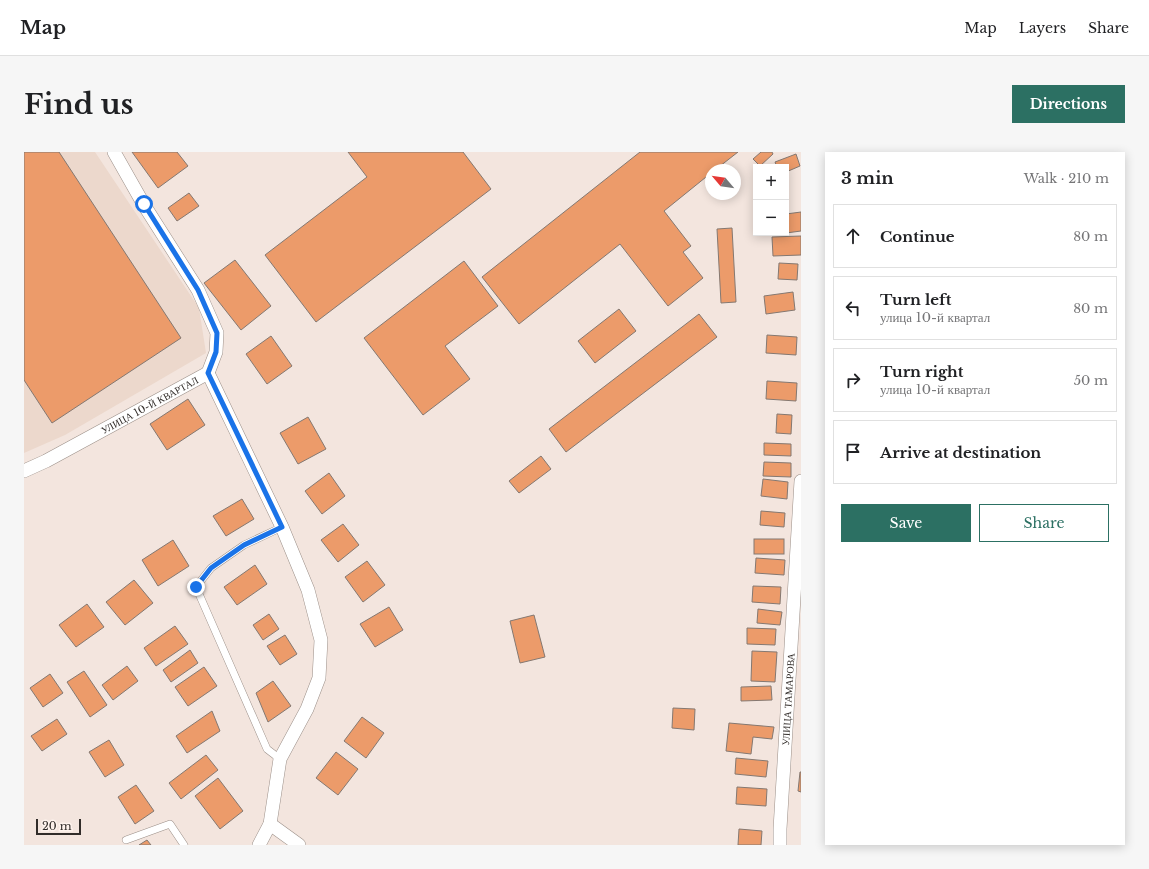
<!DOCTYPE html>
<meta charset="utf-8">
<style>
:root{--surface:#fff;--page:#f6f6f6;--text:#202124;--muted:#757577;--line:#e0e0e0;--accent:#2c7063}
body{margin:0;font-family:"Libre Baskerville",serif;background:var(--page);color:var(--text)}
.controls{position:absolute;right:12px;top:12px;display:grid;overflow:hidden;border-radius:0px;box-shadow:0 2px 10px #0003}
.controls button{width:36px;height:36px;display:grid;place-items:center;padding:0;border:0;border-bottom:1px solid var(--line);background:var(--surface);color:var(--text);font:20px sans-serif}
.compass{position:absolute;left:681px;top:12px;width:36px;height:36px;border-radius:50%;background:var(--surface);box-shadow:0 2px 10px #0003;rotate:299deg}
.scale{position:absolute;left:12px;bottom:10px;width:45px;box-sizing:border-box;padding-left:4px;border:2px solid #312c29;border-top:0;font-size:11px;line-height:14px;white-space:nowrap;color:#312c29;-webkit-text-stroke:3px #fef3ed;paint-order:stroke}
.stop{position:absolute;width:12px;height:12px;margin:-9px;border:3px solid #1a73e8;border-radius:50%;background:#fff}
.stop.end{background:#1a73e8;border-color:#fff;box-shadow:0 1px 4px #0008}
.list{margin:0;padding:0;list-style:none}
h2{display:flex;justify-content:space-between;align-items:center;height:52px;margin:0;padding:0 16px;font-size:17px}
h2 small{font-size:13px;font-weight:400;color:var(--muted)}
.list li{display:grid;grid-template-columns:26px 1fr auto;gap:12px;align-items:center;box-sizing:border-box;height:64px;margin:0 8px 8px;padding:0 8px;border:1px solid var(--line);border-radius:0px}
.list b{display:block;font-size:15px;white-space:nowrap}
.list p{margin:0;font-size:13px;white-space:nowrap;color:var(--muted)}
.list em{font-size:13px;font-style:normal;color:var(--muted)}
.actions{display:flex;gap:8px;padding:12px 16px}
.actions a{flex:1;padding:9px 0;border:1px solid var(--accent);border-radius:0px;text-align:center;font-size:14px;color:var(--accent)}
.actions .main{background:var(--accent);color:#fff}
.icon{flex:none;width:22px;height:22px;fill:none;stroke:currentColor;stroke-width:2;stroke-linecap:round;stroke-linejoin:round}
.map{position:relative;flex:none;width:777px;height:693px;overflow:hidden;border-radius:0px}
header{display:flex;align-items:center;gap:24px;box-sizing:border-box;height:56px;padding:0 20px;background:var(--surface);border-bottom:1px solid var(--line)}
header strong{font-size:19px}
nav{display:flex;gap:22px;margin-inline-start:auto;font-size:14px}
.intro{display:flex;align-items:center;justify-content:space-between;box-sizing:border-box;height:96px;padding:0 24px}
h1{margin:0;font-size:28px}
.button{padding:10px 18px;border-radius:0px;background:var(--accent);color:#fff;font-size:14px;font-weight:700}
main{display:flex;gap:24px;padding:0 24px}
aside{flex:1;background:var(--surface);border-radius:0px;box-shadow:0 2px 10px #0003}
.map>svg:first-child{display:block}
.built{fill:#ecd8cc}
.building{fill:#ec9b6a;stroke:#847871}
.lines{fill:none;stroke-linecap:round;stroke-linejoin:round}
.service-casing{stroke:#9b8f88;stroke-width:8}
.minor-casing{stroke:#9b8f88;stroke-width:14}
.service{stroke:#fff;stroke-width:7}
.minor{stroke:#fff;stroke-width:13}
.route{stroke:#1a73e8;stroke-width:5}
.labels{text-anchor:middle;stroke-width:4;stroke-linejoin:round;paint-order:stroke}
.street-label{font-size:10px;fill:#312c29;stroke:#fef3ed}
</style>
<header>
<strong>Map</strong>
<nav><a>Map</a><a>Layers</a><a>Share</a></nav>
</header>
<div class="intro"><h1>Find us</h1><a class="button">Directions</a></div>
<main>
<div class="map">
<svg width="777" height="693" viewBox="0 0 777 693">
<rect width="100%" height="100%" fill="#f3e5de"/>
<path class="built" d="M0,0h71l104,156 7,45 -141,82 -41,18z"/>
<g class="building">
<path d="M0,0h35l122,186 -129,85 -28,-43z"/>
<path d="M108,0h45l11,14 -30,22z"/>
<path d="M324,0h115l28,37 -175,133 -51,-67 102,-78z"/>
<path d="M616,0h98l-23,18h-4v3l-47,38 27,35 -8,6 20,26 -35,28 -48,-62 -101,80 -37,-47z"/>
<path d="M737,0h11l1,2 -13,12 -7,-7z"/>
<path d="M772,2l4,12 -14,6v-5h-9l-2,-5z"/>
<path d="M165,41l10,13 -22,15 -9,-13z"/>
<path d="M777,60v19l-15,2v-19z"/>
<path d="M708,76l4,74 -15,1 -4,-74z"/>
<path d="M777,84v19l-28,1 -1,-19z"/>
<path d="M211,108l36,46 -30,24 -37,-47z"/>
<path d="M440,109l34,45 -53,40 25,33 -47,36 -59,-77z"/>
<path d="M755,111l19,1 -1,16 -19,-1z"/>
<path d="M769,140l2,18 -29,4 -2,-18z"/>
<path d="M595,157l17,22 -41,32 -17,-22z"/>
<path d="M675,162l18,23 -151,115 -17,-23z"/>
<path d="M743,183l30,2 -1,18 -30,-2z"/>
<path d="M247,184l21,30 -25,18 -21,-30z"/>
<path d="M743,229l30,2 -1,18 -30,-2z"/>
<path d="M164,247l17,26 -38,25 -17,-26z"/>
<path d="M753,262l15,1 -1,19 -15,-1z"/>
<path d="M284,265l18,32 -28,15 -18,-31z"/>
<path d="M740,291l27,1v12l-27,-1z"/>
<path d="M517,304l10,13 -32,24 -10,-12z"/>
<path d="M740,310l27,1v14l-28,-1z"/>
<path d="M305,321l16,23 -23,18 -17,-23z"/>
<path d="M739,327l25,3 -1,17 -26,-3z"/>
<path d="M218,347l12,20 -28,17 -13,-20z"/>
<path d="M737,359l24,2 -1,14 -24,-2z"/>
<path d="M319,372l16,21 -21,17 -17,-22z"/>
<rect x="730" y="387" width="30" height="15"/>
<path d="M149,388l16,26 -31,20 -16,-26z"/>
<path d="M732,406l29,2 -1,15 -29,-2z"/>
<path d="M343,409l18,24 -22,17 -18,-25z"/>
<path d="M231,413l12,19 -30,21 -13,-18z"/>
<path d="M110,428l19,23 -28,22 -19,-23z"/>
<path d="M729,434l28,1 -1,17 -28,-2z"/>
<path d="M63,452l17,23 -28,20 -17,-22z"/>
<path d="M365,455l14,23 -28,17 -15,-23z"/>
<path d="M734,457l24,3 -2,13 -23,-2z"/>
<path d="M245,462l10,15 -16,11 -10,-15z"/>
<path d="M510,463l11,42 -25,6 -10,-42z"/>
<path d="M151,474l13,18 -32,22 -12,-18z"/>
<path d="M723,476l29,1 -1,16 -28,-1z"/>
<path d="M261,483l12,19 -17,11 -13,-19z"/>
<path d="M166,498l8,13 -27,19 -8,-12z"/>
<path d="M728,499l25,1 -2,30 -24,-1z"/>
<path d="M103,514l11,15 -25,19 -11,-15z"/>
<path d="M180,515l13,19 -29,20 -13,-19z"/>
<path d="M60,519l23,34 -17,12 -23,-35z"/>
<path d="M26,522l13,19 -20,14 -13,-19z"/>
<path d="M249,529l18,25 -23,16 -12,-29z"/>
<path d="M747,534l1,14 -31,1v-14z"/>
<path d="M649,556l22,1 -1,21 -22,-2z"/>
<path d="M188,559l8,20 -33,22 -11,-17z"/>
<path d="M338,565l22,16 -18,25 -22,-17z"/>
<path d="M33,567l10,15 -25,17 -11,-15z"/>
<path d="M705,571l45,4 -2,12 -19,-2 -2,17 -25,-3z"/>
<path d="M85,588l15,25 -19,12 -16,-25z"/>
<path d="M312,600l22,17 -20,26 -22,-17z"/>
<path d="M182,603l12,15 -37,29 -12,-16z"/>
<path d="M712,606l32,3 -2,16 -31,-3z"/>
<path d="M776,620h1v20l-3,-1z"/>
<path d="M194,626l25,33 -23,18 -25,-33z"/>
<path d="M112,633l18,26 -19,13 -17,-27z"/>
<path d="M713,635l30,2 -1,17 -30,-2z"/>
<path d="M715,677l23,2 -1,14h-23z"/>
<path d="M123,688l4,5h-12z"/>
</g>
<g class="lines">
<g class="service-casing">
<g id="service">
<path d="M256,607l-13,-10 -71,-162 15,-19 33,-23 38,-18"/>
<path d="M102,688l44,-16 14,21"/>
</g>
</g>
<g class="minor-casing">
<g id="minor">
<path d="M90,0l30,53 54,85 19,43 -1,19 -8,21"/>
<path d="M184,221l74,154 26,63 13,50 -2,38 -12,31 -27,50 -10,65 -11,21"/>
<path id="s1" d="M0,319l22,-10 162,-88"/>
<path d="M246,672l29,21"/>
<path id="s2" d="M756,693v-16l21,-348"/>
</g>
</g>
<use href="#service" class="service"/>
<use href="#minor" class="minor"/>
</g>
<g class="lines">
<path class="route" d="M120,52l54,86 19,43 -1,19 -8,21 74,154 -38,18 -33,23 -15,19"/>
</g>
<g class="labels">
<g class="street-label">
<text dy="4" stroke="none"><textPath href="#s1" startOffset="142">УЛИЦА 10-Й КВАРТАЛ</textPath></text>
<text dy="4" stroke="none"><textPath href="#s2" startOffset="146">УЛИЦА ТАМАРОВА</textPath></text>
</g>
</g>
</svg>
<div class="controls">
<button>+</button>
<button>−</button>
</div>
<svg class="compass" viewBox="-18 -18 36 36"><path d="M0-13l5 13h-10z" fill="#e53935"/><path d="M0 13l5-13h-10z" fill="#757577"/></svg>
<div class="scale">20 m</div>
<div class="stop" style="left:120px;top:52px"></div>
<div class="stop end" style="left:172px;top:435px"></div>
</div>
<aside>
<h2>3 min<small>Walk · 210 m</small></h2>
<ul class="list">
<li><svg class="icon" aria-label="ahead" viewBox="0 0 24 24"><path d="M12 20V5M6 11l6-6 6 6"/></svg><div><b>Continue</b></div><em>80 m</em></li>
<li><svg class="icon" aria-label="left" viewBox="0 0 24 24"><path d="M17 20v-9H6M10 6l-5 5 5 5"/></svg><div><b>Turn left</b><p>улица 10-й квартал</p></div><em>80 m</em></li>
<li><svg class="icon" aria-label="right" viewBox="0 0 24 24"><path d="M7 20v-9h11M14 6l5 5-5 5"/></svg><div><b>Turn right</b><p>улица 10-й квартал</p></div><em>50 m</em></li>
<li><svg class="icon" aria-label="arrive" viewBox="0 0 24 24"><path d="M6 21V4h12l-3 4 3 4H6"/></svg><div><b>Arrive at destination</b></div></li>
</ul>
<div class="actions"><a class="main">Save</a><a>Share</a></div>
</aside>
</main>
